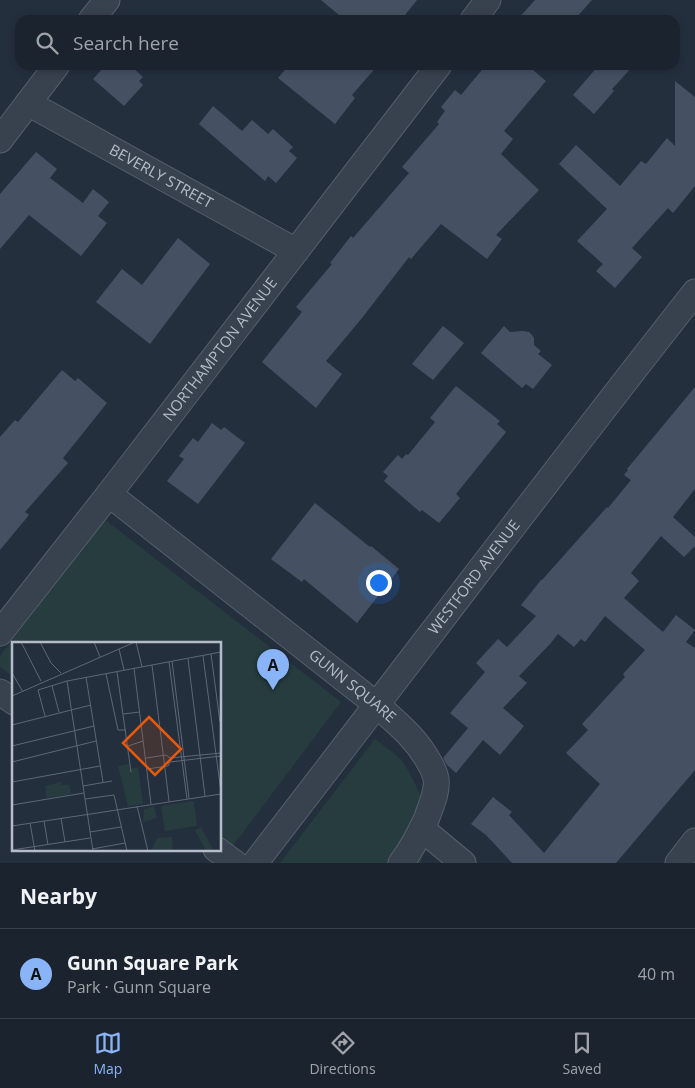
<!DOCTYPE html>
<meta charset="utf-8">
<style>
:root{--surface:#1b232e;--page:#242b36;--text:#f1f3f6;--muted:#a0a4aa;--line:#39404a;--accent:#8ab4f8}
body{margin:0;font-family:"Open Sans",sans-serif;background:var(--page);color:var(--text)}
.you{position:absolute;left:378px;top:582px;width:18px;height:18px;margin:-12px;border:4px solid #fff;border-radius:50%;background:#1a73e8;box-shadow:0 0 0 8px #1a73e833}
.badge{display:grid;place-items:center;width:32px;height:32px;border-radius:50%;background:var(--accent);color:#111;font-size:16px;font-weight:700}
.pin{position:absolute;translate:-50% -41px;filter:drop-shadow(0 1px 2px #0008)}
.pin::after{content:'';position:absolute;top:26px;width:18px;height:15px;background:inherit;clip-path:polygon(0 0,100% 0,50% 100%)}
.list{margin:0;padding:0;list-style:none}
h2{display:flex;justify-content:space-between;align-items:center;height:65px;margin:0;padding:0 20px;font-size:21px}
h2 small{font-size:16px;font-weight:400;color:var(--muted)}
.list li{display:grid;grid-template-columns:32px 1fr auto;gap:15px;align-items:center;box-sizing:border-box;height:90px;padding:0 20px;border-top:1px solid var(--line)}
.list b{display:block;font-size:19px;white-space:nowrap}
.list p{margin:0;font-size:16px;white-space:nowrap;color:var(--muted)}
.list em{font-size:16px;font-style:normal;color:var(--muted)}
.icon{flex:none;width:28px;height:28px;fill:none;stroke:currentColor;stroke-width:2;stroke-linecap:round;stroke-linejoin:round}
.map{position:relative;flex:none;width:695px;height:863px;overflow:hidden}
.search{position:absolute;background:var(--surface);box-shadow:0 2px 8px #0003;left:15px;right:15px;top:15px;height:55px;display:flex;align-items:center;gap:12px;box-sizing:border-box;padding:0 18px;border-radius:15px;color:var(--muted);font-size:19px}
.sheet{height:155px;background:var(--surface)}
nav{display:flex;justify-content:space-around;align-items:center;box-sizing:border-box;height:70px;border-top:1px solid var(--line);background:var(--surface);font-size:14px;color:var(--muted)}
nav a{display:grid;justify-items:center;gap:2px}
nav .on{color:var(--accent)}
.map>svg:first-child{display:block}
.green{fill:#263c3f}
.building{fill:#455162}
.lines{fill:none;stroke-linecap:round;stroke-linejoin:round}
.street-casing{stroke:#565f6c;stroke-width:27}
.street{stroke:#38414e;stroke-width:25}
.labels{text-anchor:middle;stroke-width:5;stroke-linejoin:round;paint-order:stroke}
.street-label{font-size:15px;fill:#b4bcc9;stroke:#1d2633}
.inset-road{fill:none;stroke:#5e6776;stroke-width:1}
.view{fill:#e8590c;fill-opacity:0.15;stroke:#e8590c;stroke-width:2.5}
.inset-edge{fill:none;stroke:#b4bcc9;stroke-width:2.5}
</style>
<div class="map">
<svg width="695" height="863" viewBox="0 0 695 863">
<rect width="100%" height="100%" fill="#242f3e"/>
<g class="green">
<path d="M104,519l237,183 -109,145 -12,-9v-195h-206v34l-14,-10v-11z"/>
<path d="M375,739c9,7 20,14 27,22 4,5 7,11 10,17 17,32 19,50 9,85h-141z"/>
</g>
<g class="building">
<path d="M321,0h96l-16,20h-56z"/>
<path d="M535,0h57l-18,20h-57z"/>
<path d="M106,65h24l13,12 -4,4 4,4 -19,21 -31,-27z"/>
<path d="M289,65h89l-26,30 3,3 -20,26 -57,-46z"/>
<path d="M486,65h41l19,16 -42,50 9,8 -12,15 38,36 -43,45 6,4 -15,20 -46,-35 -30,35 -2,-2 -47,61 -36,43 16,13 -26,34 -54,-46 40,-50 -6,-5 36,-43 -2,-1 21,-27 2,2 56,-65 -7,-6 37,-43 -2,-2 8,-11 -4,-4 14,-17 6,5z"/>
<path d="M599,65h35l-22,24 2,2 -20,23 -21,-19z"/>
<path d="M675,81l20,16v89l-22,27 -5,-5 -36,40 10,9 -27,31 -19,-17 7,-7 -26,-23 30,-32 -48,-45 17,-19 44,41 21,-25 5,3 21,-26 8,8z"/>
<path d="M213,106l29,25 10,-11 16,14 5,-5 20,18 -4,4 8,7 -21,25 -8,-7 -3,5 -66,-57z"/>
<path d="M36,152l21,17 -7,9 33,25 10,-14 16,13 -11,14 9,7 -26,33 -52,-41 -29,34v-55z"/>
<path d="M178,238l32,26 -60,80 -54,-42 26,-33 20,16z"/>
<path d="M443,326l21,17 -31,37 -21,-16z"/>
<path d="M504,326l6,6 13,-1 6,1 3,3 2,3v7l7,6 -3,3 14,11 -19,24 -7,-5 -4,4 -41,-35z"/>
<path d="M62,370l13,11 3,-3 29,25 -44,55 5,5 -43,49 4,3 -29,35v-113l15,-17 3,2z"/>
<path d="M456,386l44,35 -3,3 9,8 -50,62 4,4 -21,25 -17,-13 -2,2 -36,-31 4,-5 -5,-4 15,-17 4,4 4,-5 2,1 27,-33 -5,-4z"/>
<path d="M695,387v102l-22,28 22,20v9l-11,11 -23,-21 -30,37 8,8 -15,17 39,34 13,-17 19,15 -9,12 9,6v122l-79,93h-104l-26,-28 -15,-11 22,-27 19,15 -3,3 35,38 56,-69 -34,-31 22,-23 -6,-6 43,-47 -2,-3 22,-24 -40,-34 -20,26 -4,-3 -7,8 -16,-13 -8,10 -31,32 8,7 -24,25 21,18 -24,29 -17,-15 -27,33 -9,-8 -4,-7 25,-30 -18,-15 35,-41 -9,-9 22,-24 9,8 29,-31 -15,-11 20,-25h1l65,-73 1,1 23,-28 -7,-5 4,-5 -1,-1z"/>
<path d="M212,423l9,7 3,-3 21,16 -47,61 -31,-23 17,-22 -5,-3 14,-18 5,4z"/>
<path d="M315,503l55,44 1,-1 28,23 -42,54 -53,-44 -2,3 -31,-23z"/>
</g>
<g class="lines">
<g class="street-casing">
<g id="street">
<path d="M91,20l16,-20"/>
<path d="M473,20l15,-20"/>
<path id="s1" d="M28,103l268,148"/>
<path d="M0,140l57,-75"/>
<path id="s2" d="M109,494l268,211c20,18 39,33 52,57 3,5 6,11 7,17 2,13 -6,29 -10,41 -7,15 -15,30 -25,43"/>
<path id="s3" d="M0,633l109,-139 330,-429"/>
<path d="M0,692l14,10"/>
<path d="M422,829l41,34"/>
<path d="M216,849l19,14"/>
<path id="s4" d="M255,863c147,-190 291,-382 440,-571"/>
<path d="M678,863l17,-22"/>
</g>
</g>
<use href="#street" class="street"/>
</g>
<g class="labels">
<g class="street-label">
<text dy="5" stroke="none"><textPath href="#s1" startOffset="152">BEVERLY STREET</textPath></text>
<text dy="5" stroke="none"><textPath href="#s3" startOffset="359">NORTHAMPTON AVENUE</textPath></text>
<text dy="5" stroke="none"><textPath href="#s4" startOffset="360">WESTFORD AVENUE</textPath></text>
<text dy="5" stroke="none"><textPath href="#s2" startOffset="310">GUNN SQUARE</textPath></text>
</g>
</g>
<g transform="translate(12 642)">
<rect width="209" height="209" fill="#242f3e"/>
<path d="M117,122v5l9,-2 5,37 -15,2 -10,-40zM49,140v3h8l2,9 -24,4 -2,-12zM182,159l3,25 -32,5 -4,-25zM142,164l3,12 -14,4 1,-13zM189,185l13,24h-8l-11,-21zM160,195l1,14h-22l6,-13z" fill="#263c3f"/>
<path class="inset-road" d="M9,0l20,39M28,0l11,21 10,10M82,0l6,15M124,0l6,25M107,7l5,21M199,12l9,68M191,14l18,136M176,17l17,137M160,19l17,137M157,20l18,137M140,23l17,136M122,26l17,136M105,30l14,100M0,31l11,19M94,32l12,56h8M74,35l17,105M55,39l154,-29M40,44l7,26M26,48l29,-9 26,170M26,48l7,26M0,54l123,-54M111,72l17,-2M0,83l79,-20M0,104l82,-20M116,104l15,-5M134,116l20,-3 4,3M158,116l51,-5M0,120l84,-21M158,120l51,-6M135,127l21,-3 2,-4M0,140l88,-16M71,144l29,-5M73,157l29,-4 13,56M0,163l72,-12M125,164l11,45M49,176l4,24M32,179l4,24M18,181l5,28M0,184l209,-32M78,190l31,-5M80,207l33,-6M0,208l78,-12"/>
<path class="view" d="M137,75l32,32 -26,26 -32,-32z"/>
<rect width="209" height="209" class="inset-edge"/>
</g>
</svg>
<div class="you"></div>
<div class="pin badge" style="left:273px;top:690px">A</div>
<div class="search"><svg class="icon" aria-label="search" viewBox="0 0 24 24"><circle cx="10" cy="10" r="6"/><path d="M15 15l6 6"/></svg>Search here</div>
</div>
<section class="sheet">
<h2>Nearby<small></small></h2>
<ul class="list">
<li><span class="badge">A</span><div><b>Gunn Square Park</b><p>Park · Gunn Square</p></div><em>40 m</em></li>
</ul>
</section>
<nav>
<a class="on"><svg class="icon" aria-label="map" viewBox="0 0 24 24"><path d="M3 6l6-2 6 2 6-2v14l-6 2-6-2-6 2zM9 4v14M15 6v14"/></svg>Map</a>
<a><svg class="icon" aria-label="directions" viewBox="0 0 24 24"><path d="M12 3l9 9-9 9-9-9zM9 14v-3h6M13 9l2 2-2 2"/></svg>Directions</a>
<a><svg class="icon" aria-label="saved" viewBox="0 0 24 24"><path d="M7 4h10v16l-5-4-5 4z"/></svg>Saved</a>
</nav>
